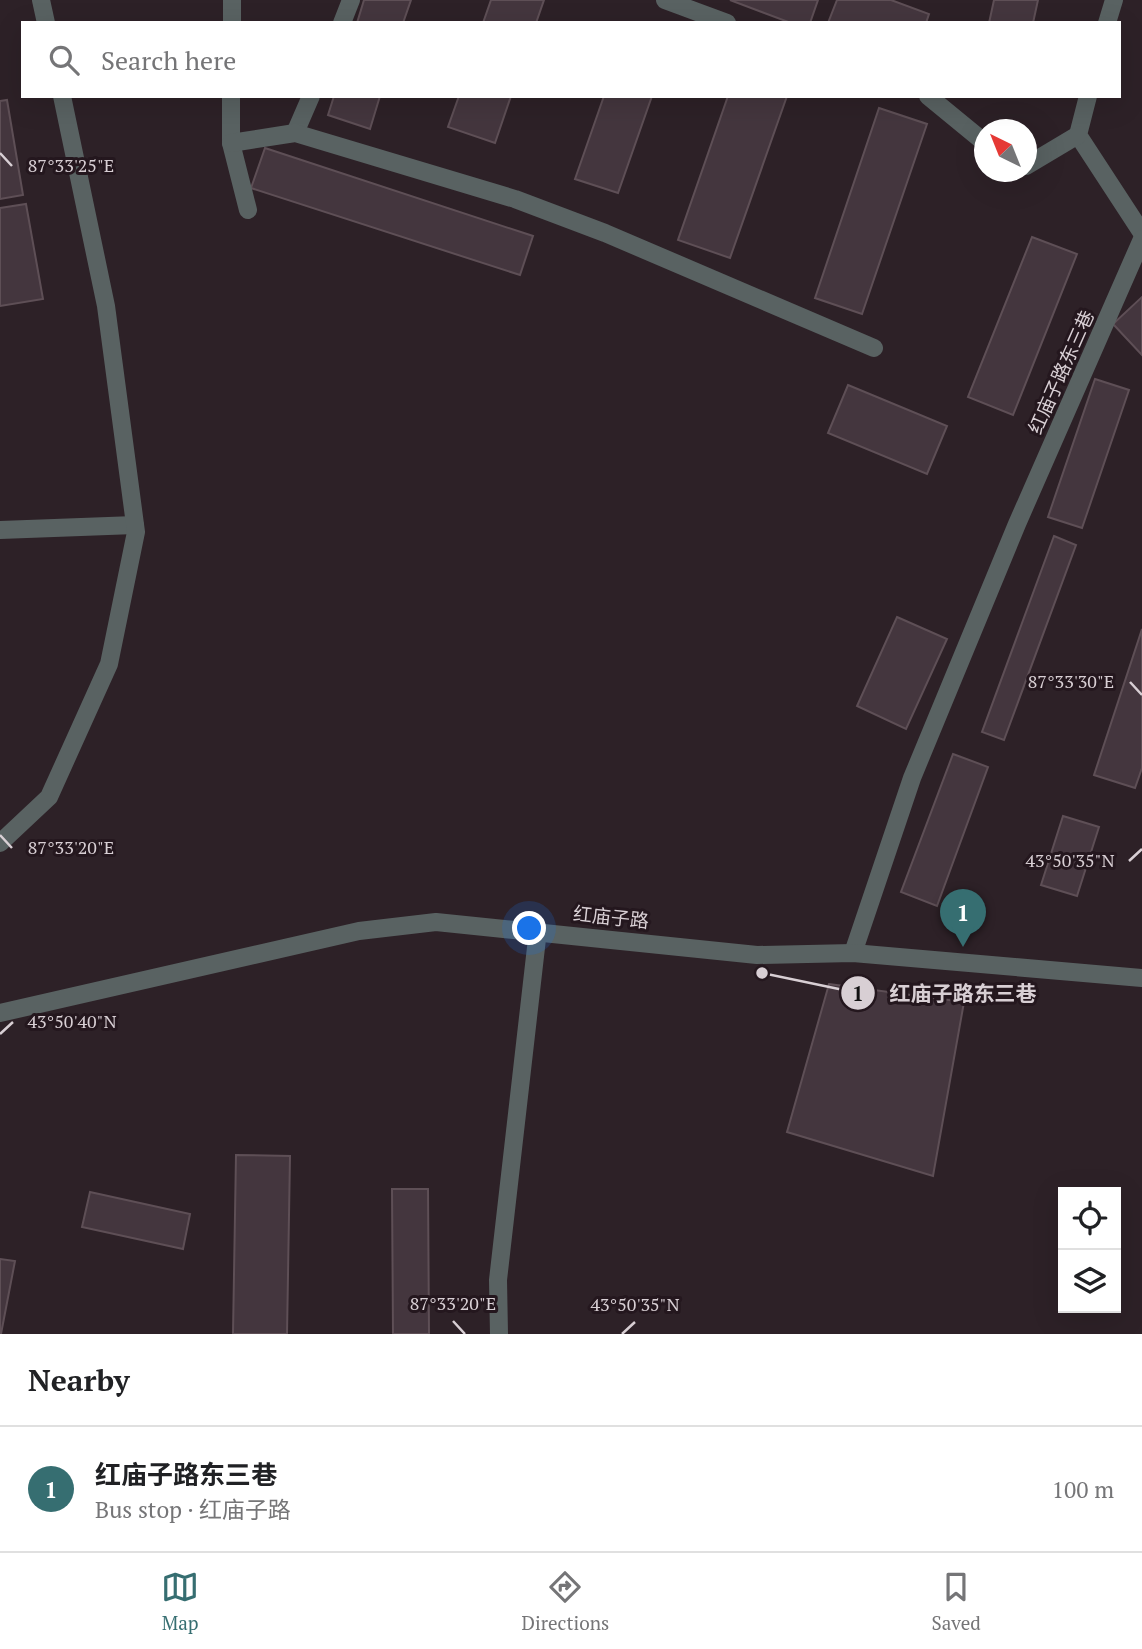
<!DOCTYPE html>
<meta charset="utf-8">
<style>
:root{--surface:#fff;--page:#f6f6f6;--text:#202124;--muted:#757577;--line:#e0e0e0;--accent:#366e71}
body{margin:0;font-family:"PT Serif","Noto Sans SC",serif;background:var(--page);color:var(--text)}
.controls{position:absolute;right:21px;bottom:21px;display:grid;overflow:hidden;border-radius:0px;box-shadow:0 7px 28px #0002}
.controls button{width:63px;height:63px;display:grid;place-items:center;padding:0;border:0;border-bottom:2px solid var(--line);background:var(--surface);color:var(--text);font:35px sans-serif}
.compass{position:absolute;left:974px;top:119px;width:63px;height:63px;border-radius:50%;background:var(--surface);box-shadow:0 7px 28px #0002;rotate:317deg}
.you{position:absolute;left:530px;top:929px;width:24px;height:24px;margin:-18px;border:5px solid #fff;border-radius:50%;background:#1a73e8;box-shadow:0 0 0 10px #1a73e833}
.badge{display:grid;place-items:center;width:46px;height:46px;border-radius:50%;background:var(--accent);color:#fff;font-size:23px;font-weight:700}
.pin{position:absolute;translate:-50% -58px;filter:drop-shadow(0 2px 4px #0008)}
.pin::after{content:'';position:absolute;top:37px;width:24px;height:21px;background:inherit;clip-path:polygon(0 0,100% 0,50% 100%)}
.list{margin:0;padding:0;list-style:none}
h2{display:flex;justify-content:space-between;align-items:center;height:91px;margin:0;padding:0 28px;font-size:30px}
h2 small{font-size:23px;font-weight:400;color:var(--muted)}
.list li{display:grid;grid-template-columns:46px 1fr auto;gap:21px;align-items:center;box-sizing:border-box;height:126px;padding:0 28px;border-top:2px solid var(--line)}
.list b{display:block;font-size:26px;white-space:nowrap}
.list p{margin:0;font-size:23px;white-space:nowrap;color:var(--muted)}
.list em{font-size:23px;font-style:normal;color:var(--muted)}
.icon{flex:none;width:38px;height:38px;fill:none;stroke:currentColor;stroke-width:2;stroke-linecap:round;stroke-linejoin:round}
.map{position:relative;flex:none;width:1142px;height:1334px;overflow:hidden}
.search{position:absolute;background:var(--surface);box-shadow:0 7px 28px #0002;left:21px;right:21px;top:21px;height:77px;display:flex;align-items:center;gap:18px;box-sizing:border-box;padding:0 24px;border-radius:0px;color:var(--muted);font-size:26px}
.sheet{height:217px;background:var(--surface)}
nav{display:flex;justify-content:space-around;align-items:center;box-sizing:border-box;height:98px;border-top:2px solid var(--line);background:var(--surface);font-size:19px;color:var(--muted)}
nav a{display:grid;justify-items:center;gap:4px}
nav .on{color:var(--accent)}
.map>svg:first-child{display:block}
.building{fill:#44363e;stroke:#5e4f56;stroke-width:2}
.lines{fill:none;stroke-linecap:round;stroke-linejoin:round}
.minor{stroke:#596262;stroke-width:18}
.tertiary{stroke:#596262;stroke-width:18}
.ticks{fill:none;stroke:#d8cfd4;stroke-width:2.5}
.labels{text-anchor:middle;stroke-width:6;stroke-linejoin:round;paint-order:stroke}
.street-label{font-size:19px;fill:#d8cfd4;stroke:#24171e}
.ticks-label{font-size:18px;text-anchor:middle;fill:#d8cfd4;stroke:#24171e;stroke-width:6;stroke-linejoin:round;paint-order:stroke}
.leader{fill:none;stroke:#d8cfd4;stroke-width:2.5}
.callout-dot{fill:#d8cfd4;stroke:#24171e;stroke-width:2.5}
.mark-label{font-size:21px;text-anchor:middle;font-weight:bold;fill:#111}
.callout-label{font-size:21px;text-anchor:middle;font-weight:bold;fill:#d8cfd4;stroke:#24171e;stroke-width:6;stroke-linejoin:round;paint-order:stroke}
</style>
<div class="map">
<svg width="1142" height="1334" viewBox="0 0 1142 1334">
<rect width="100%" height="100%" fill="#2d2127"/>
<g class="building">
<path d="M364,0h47l-8,23h-46z"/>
<path d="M491,0h53l-8,23h-53z"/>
<path d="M730,0h88l-8,23h-19z"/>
<path d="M837,0h54l38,14 -3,9h-98z"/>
<path d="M994,0h44l-5,23h-44z"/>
<path d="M334,96h46l-10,33 -42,-14z"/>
<path d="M459,96h52l-16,47 -47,-16z"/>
<path d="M604,96h48l-34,97 -43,-14z"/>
<path d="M728,96h59l-57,162 -52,-18z"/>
<path d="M7,100l16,95 -23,4v-98z"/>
<path d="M879,108l48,16 -65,190 -47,-16z"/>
<path d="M265,148l268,88 -13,39 -269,-87z"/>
<path d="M26,204l17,95 -43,7v-98z"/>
<path d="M1032,237l45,17 -64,161 -45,-18z"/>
<path d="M1142,297v58l-29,-31z"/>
<path d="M1095,379l34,11 -47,138 -34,-11z"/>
<path d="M848,385l99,41 -20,48 -99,-41z"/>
<path d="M1054,536l22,9 -72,195 -22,-8z"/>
<path d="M897,617l50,22 -41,90 -49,-23z"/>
<path d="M1142,629v139l-7,20 -41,-13z"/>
<path d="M953,754l35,13 -51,139 -36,-14z"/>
<path d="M1063,816l36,11 -22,69 -36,-11z"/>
<path d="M829,984l135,18 -31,174 -146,-44z"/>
<path d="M236,1155l54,1 -3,178h-54z"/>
<path d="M392,1189h36l1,145h-36z"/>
<path d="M90,1192l100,22 -7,35 -101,-22z"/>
<path d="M0,1259l15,2 -14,73h-1z"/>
</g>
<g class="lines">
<g class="minor">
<path d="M41,0l5,23"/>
<path d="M665,0l62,23"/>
<path d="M232,23v-23"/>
<path d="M342,23l9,-23"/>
<path d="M1107,23l7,-23"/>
<path d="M231,96v47l17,67"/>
<path d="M928,96l56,46"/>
<path d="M1088,96l-10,39 64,98"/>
<path d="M295,133l16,-37"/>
<path d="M231,143l64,-10 220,66 90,34 269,115"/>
<path d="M1026,166l52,-31"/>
<path d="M0,530l135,-5"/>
<path d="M0,843l49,-46 60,-133 27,-132 -30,-226 -44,-210"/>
<path d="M853,953l59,-175 105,-254 125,-285"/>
<path d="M499,1334l-1,-54 40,-350"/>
</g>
<path class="tertiary" d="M0,1013l359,-82 77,-9 321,33 96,-2 289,25"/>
</g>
<path class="ticks" d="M0,153l12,13M1130,682l12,13M0,835l12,13M1129,861l13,-12M0,1034l13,-12M453,1321l12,13M622,1334l13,-12"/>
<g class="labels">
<g class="street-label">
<text transform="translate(1061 372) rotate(-66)" y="7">红庙子路东三巷</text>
<text transform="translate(611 917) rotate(6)" y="7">红庙子路</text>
</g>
</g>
<g class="ticks-label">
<text x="71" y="172">87°33'25"E</text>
<text x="1071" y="688">87°33'30"E</text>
<text x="71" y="854">87°33'20"E</text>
<text x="1070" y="867">43°50'35"N</text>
<text x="72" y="1028">43°50'40"N</text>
<text x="453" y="1310">87°33'20"E</text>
<text x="635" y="1311">43°50'35"N</text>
</g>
<path class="leader" d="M762 973L858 993"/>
<g class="callout-dot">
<circle cx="762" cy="973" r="7"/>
<circle cx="858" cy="993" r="18"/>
</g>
<g class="mark-label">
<text x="858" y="1001">1</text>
</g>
<g class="callout-label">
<text x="963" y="1001">红庙子路东三巷</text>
</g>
</svg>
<div class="controls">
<button><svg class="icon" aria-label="locate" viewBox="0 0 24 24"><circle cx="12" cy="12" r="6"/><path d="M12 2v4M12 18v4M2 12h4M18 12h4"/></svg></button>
<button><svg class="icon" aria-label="layers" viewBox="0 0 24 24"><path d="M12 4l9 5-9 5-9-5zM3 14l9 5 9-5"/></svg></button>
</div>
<svg class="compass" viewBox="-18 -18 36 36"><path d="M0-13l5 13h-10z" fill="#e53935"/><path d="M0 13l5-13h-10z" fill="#757577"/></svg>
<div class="you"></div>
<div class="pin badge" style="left:963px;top:947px">1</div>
<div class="search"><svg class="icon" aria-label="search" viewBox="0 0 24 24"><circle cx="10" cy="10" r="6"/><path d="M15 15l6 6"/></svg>Search here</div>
</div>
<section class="sheet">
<h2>Nearby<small></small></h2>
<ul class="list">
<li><span class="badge">1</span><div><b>红庙子路东三巷</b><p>Bus stop · 红庙子路</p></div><em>100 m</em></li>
</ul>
</section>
<nav>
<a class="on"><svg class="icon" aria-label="map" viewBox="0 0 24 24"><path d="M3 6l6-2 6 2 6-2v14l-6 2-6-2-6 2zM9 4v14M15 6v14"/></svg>Map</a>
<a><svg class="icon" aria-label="directions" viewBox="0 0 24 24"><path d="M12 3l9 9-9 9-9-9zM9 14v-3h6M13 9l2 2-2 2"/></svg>Directions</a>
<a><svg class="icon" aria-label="saved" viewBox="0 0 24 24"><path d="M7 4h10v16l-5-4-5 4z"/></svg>Saved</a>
</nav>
